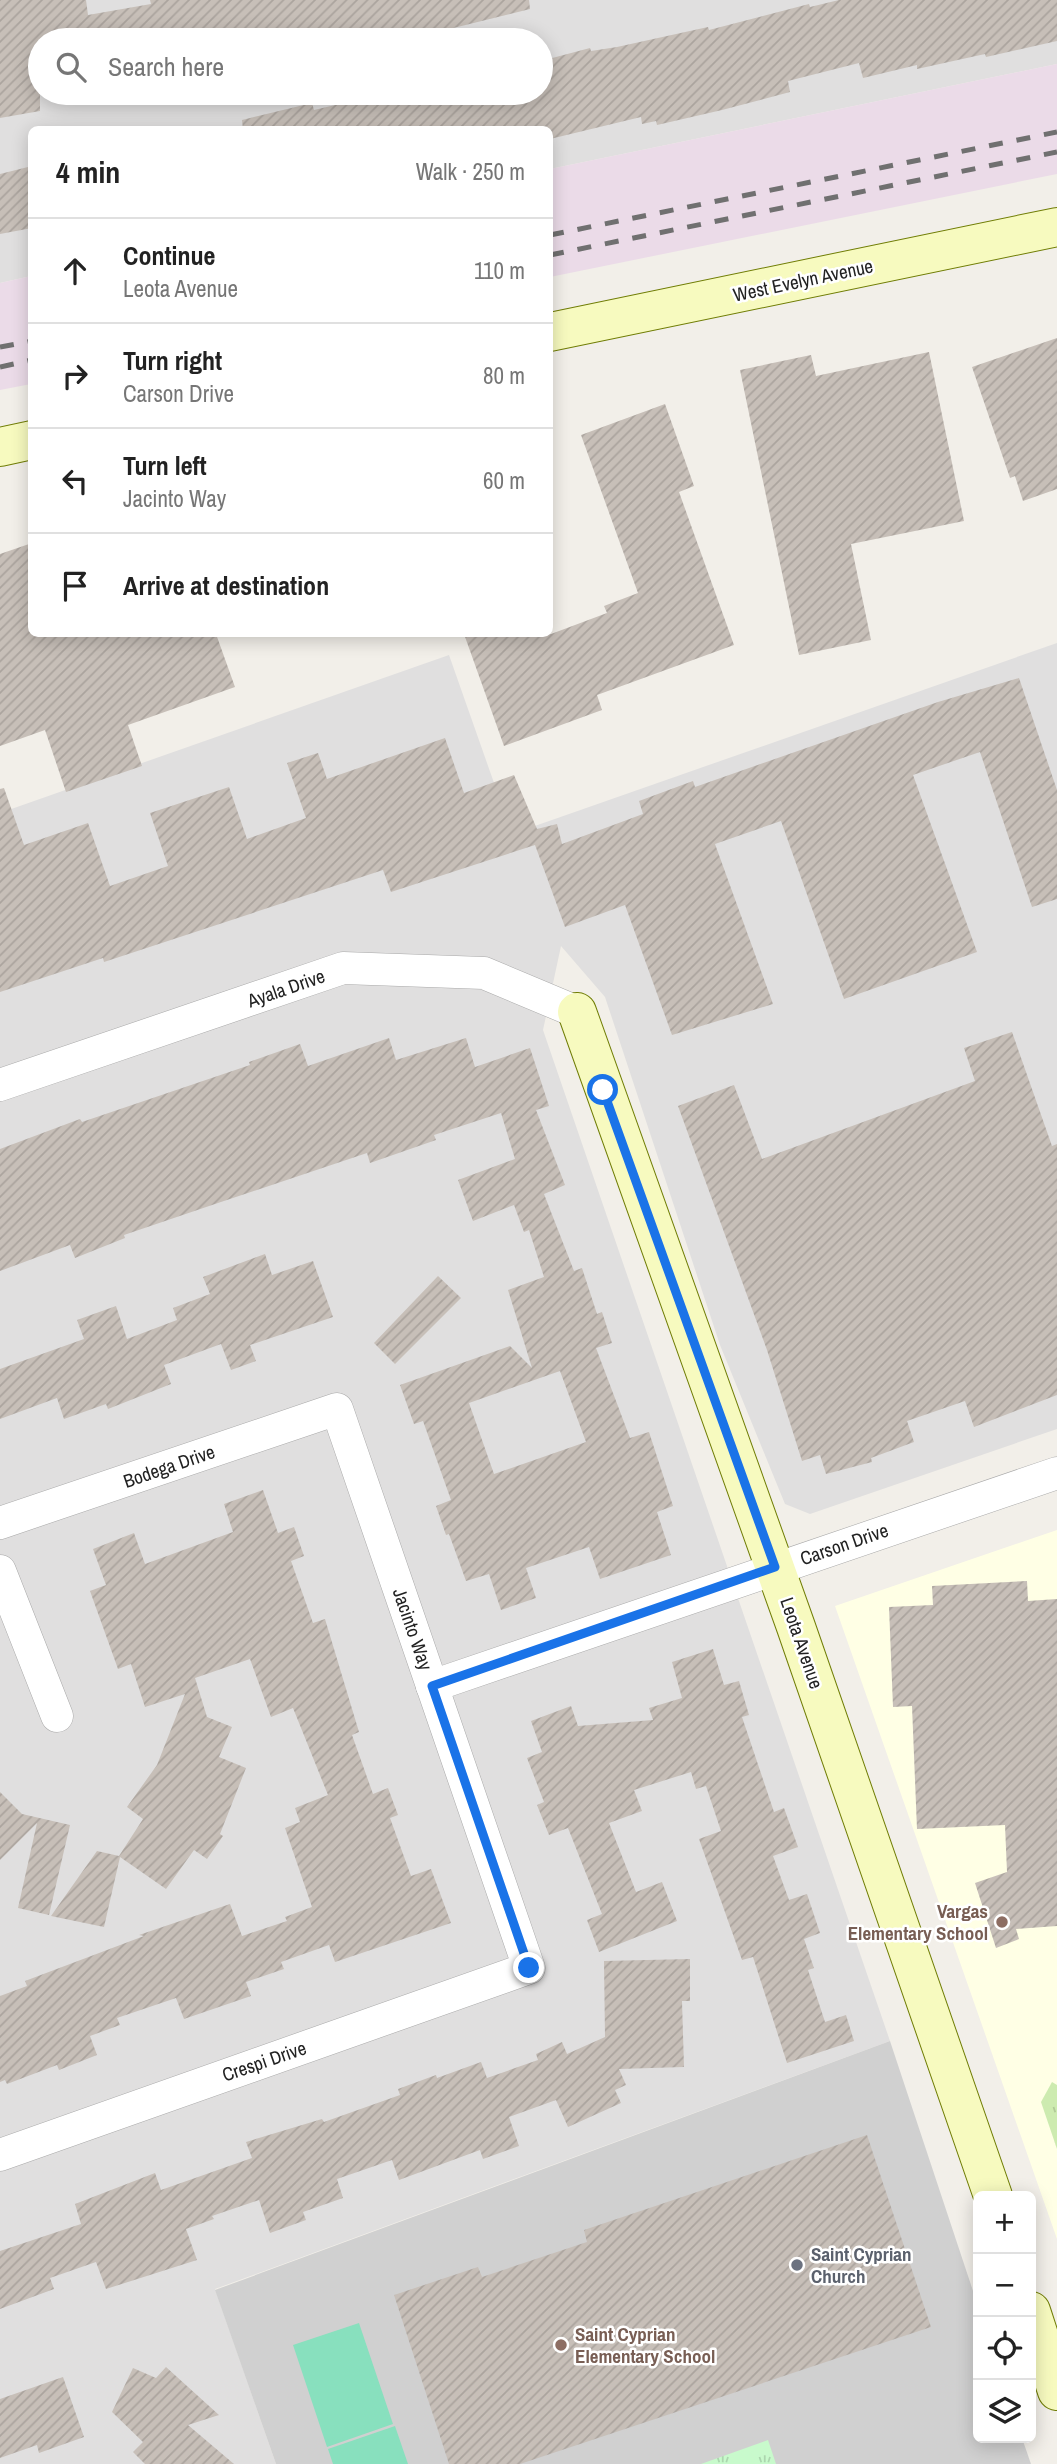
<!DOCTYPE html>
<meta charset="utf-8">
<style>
:root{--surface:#fff;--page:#f6f6f6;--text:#222;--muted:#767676;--line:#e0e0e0}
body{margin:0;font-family:"Archivo Narrow",sans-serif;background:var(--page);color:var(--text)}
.controls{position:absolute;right:21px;bottom:21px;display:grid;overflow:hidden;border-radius:10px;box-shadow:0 4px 18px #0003}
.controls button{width:63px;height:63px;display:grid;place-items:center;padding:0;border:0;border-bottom:2px solid var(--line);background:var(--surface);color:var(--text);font:35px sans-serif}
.stop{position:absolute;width:21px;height:21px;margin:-16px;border:5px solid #1a73e8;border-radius:50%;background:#fff}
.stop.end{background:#1a73e8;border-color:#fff;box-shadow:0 2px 7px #0008}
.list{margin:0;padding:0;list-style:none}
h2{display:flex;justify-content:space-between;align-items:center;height:91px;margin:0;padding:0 28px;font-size:30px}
h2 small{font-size:23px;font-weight:400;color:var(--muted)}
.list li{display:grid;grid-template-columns:46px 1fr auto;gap:21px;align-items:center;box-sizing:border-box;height:105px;padding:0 28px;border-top:2px solid var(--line)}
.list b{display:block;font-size:26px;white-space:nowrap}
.list p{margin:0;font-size:23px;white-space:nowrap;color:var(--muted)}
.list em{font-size:23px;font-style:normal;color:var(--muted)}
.icon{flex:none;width:38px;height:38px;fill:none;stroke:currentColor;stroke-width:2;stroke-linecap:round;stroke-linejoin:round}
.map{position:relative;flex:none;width:1057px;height:2464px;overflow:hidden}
.search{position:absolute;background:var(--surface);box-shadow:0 4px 18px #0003;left:28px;top:28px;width:525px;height:77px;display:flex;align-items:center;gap:18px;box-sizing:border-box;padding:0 24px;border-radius:38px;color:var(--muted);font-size:26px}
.panel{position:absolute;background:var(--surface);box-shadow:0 4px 18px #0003;left:28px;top:126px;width:525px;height:511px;border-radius:10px}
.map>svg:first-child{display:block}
.residential{fill:#e0dfdf;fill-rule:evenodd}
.education{fill:#ffffe5}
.religious{fill:#d0d0d0}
.railway{fill:#ebdbe8}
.grass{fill:url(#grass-tufts)}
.park{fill:url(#park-tufts)}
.pitch{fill:#88e0be}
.building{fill:url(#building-hatch);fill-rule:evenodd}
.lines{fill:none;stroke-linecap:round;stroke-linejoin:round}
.street-casing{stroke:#a9a9a9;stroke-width:33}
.secondary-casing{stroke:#707d05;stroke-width:40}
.street{stroke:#fff;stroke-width:32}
.secondary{stroke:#f7fabf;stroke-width:38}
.rail{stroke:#707070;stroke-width:5;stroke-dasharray:14 14;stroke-linecap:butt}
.route{stroke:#1a73e8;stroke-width:9}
.education-dot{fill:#8d6e63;stroke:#fff;stroke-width:2.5}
.worship-dot{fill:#6b7280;stroke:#fff;stroke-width:2.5}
.labels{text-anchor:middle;stroke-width:5;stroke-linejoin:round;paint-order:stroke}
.street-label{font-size:19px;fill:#222;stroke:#fff}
.education-label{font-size:19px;font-weight:bold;fill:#785e54;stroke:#fff;text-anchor:end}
.worship-label{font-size:19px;font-weight:bold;fill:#5b616d;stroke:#fff;text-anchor:start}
</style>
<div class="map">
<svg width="1057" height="2464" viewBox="0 0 1057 2464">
<defs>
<pattern id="grass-tufts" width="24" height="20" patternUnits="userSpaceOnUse" patternTransform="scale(1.75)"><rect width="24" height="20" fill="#cdebb0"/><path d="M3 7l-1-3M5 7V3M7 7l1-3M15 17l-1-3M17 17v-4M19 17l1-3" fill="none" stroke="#b0c997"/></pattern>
<pattern id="park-tufts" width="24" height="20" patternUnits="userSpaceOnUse" patternTransform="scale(1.75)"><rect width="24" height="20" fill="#c8facc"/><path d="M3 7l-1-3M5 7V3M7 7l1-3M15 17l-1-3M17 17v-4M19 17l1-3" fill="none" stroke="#acd6af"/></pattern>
<pattern id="building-hatch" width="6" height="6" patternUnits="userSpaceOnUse" patternTransform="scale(1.75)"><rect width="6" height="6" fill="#c7bfb8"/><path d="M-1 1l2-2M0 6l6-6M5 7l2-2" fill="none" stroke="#aba49e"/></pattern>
</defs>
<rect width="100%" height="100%" fill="#f2efe9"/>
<g class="residential">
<path d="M0,0h1057v64l-507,105v-39h-518l-1,146 -31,7zM40,40h501v53h-501z"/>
<path d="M1057,643v786l-247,85 -25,-10 -65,-159 -115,-348 -44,-51 -18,84 347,1011 -675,248 61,175h-276v-1651l449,-158 63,179z"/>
</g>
<path class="education" d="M1057,1530v709l-222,-633z"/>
<path class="religious" d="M890,2041l88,265v132h44l9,26h-755l-61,-174z"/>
<g class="railway">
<path d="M1057,64v110l-507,103v-108z"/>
<path d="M31,276v108l-31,6v-107z"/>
</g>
<path class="grass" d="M1052,2082l5,3v64l-16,-47z"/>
<path class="park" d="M768,2440l8,24h-75z"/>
<g class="pitch">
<path d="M359,2323l34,101 -66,23 -34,-102z"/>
<path d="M395,2426l13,38h-75l-5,-15z"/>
</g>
<g class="building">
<path d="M0,0h86l2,15 63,-11 -1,-4h379l1,9 -125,31h-365v71l-40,7z"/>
<path d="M839,0h218v41l-71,16 -1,-3 -68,15v-4l-54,13 -4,-15 -71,18 2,11 -68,18 -65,15 -1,-4 -14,3 -1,-7 -91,22v-9h-307l-1,-10 70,-17 2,7 72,-17h155v-32l49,-13 1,3 26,-4 91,-20 1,3 100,-26 1,3z"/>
<path d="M32,166v62l-32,6v-60z"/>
<path d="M1057,338v151l-34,12 -8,-25 -5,2 -38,-111z"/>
<path d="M929,352l35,169 -113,23 20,96 -72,15 -59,-285 71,-15 5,21z"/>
<path d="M665,404l29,82 -15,6 55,153 -137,50 5,15 -98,36 -40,-112h87l56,-21 -3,-7 34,-13 -57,-158z"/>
<path d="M32,543v91h184l19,53 -107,38 14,41 -76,26 -21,-62 -45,16v-192z"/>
<path d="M1019,678l38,112v109l-25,8 -52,-155 -67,23 64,177 -133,47 -63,-178 -66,23 58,160 -101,31 -47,-130 -60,22 -30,-82 -144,47 -8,-22 -279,92 -1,-4 -103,34v-203l4,-1 20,57 64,-22 22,63 58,-20 -18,-53 79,-26 18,52 59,-21 -19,-55 31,-10 9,26 118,-41 19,55 50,-18 23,54 20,-5 5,20 81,-30 -4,-13 54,-20 2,6 243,-85z"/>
<path d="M1012,1032l40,114 5,-2v251l-83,32 -9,-26 -58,20 7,21 -43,16 1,4 -46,12 -6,-19 -18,6 -35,-111 -89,-244 56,-21 28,74 213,-78 -11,-33z"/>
<path d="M389,1038l7,22 70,-22 9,29 55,-19 19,58 -13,4 29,75 -21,9 30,77 8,-3 15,46 5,-2 10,31 -16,5 34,90 19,-6 24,74 -16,6 14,43 -71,24 -11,-32 -63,21 10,30 -35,12 -12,-36 -23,7 -17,-47 -3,1 -10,-29 15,-6 -28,-79 -9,3 -14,-39 110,-39 22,22 -24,-78 36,-13 -15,-47 -5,2 -10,-27 -41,16 -15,-41 57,-21 -14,-46 -67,22 2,5 -66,23 -3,-10 -152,51 -91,31 1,3 -50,20 -5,-13 -70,26v-122l80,-30 2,3 168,-57 -1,-3 51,-18 8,22zM560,1371l26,71 -92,32 -25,-71z"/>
<path d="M265,1254l7,21 41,-14 20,56 -83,28 6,16 -25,9 -10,-26 -57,21 7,19 -63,25 -2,-5 -42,15 -7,-21 -57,21v-50l84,-30 -7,-19 39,-14 11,33 50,-19 -4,-12 37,-14 -7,-17z"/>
<path d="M438,1276l23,22 -66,66 -21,-21z"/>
<path d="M263,1490l15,43 16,-6 10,29 -13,5 22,62 12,-4 34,113 -7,3 21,59 15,-6 10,27 -8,3 21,58 20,-7 20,54 -116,39 -6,-17 -48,17 3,7 -38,13 5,14 -67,23 -8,-21 -59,20 3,7 -30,11 7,19 -38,15 -2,-5 -50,19 -2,-4 -5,2v-86l27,-10 -2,-5 119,-45 -5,-1 91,-31 12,32 45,-15 -2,-4 27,-10 -27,-79 15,-6 -5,-14 33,-13 -35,-87 -22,9 -21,-58 -55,19 12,39 25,10 -13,30 27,11 -26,66 3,2 -16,23 -13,-9 -28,39 -46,-32 -16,70 -53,-11 46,-65 22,5 24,-37 -16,-12 30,-42 28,-71 -40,13 -14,-43 -13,5 -28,-78 16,-6 -13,-36 41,-16 11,31 88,-32 -9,-28z"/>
<path d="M1027,1581l1,20 29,-2v327l-41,3 3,10 -23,9 -21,-65 32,-11 -2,-47 -88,4 -5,-123 -19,1 -4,-100 44,-2 -1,-19z"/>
<path d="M713,1649l11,36 15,-4 10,34 -7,2 32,95 10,-4 14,39 -25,9 16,44 18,-6 13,39 -16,6 10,29 -6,2 17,52 21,-7 8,26 -67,22 -34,-106 -11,3 -43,-121 22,-8 -15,-45 -10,3 -5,-17 -57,18 8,21 -33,12 27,69 26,-10 15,39 -78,31 -12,-32 15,-6 -34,-86 -19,7 -12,-30 7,-3 -17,-44 15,-6 -11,-31 40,-15 7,20 75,-6 -4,-12 33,-10 -10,-36z"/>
<path d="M0,1792l22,22 48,11 -21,90 -31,-7 19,-85 -37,37z"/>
<path d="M690,1959v42h-8l2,66 -65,2 7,16 -11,5 6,13 -53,24 -12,-27 -47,17 10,29 -36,13 -3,-9 -81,30 -7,-20 -55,19 6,19 -40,14 3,8 -36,13 -11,-33 -47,16 2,3 -28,10 11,31 -91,29 -10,-27 -46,16 4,11 -54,20v-58l81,-27 -6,-20 80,-31 6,17 91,-32 -6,-16 76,-23 2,3 76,-27 -2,-6 38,-14 1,3 44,-16 6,16 51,-18 -2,-6 26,-12 5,12 38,-17 -1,-76z"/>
<path d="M867,2135l64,192 -411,137h-71l-55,-169 84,-28 4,10 105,-35 -3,-12z"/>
<path d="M166,2367l53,48 -31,10 46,39h-89l-12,-12 10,-10 -31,-30 21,-44 23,10z"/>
<path d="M63,2377l21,60 -45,16 -2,-8 -37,13v-59z"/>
</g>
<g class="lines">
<g class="street-casing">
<g id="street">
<path d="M0,1085l343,-117 141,5 93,39"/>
<path d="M0,1523l337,-114 192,559 -529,187"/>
<path d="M0,1571l57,145"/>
<path d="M432,1686l625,-213"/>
</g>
</g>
<g class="secondary-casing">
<g id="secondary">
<path d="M550,332l507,-105"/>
<path d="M0,447l32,-7"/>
<path d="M577,1012l219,615 197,569"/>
<path d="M1031,2311l26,80"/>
</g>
</g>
<use href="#street" class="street"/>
<use href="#secondary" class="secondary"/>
<g class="rail">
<path d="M550,235l507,-103"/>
<path d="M550,255l507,-103"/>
<path d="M0,347l32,-6"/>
<path d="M0,367l32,-7"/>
</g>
</g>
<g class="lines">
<path class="route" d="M529,1968l-97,-282 343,-119 -172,-477"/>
</g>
<g class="education-dot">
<circle cx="1002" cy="1922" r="7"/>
<circle cx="561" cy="2345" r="7"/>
</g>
<circle class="worship-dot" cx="797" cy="2265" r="7"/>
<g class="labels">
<g class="street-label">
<text transform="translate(803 280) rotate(-12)" y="7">West Evelyn Avenue</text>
<text transform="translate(286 988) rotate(-19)" y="7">Ayala Drive</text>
<text transform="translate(169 1466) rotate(-19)" y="7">Bodega Drive</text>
<text transform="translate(844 1544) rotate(-19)" y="7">Carson Drive</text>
<text transform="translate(413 1629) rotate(71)" y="7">Jacinto Way</text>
<text transform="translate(802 1643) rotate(71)" y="7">Leota Avenue</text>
<text transform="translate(264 2061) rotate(-19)" y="7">Crespi Drive</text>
</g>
<g class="education-label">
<text x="988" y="1918">Vargas<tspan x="988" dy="22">Elementary School</tspan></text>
<text x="575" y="2341" text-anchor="start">Saint Cyprian<tspan x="575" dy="22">Elementary School</tspan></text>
</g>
<g class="worship-label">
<text x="811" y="2261">Saint Cyprian<tspan x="811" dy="22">Church</tspan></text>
</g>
</g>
</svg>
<div class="controls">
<button>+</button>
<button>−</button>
<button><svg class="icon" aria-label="locate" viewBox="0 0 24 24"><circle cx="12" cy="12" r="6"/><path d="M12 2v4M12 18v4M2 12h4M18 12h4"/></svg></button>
<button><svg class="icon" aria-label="layers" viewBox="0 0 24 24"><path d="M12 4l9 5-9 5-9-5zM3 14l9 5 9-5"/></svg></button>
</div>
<div class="stop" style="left:603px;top:1090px"></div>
<div class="stop end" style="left:529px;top:1968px"></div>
<div class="search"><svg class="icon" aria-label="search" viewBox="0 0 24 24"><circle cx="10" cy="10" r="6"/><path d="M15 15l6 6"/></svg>Search here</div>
<section class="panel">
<h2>4 min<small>Walk · 250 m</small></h2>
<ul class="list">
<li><svg class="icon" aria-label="ahead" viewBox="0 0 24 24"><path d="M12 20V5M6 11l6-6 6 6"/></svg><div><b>Continue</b><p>Leota Avenue</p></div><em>110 m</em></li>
<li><svg class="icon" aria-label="right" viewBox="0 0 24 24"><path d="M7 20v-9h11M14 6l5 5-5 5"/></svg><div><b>Turn right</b><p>Carson Drive</p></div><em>80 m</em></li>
<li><svg class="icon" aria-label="left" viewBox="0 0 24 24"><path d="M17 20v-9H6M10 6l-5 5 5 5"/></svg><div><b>Turn left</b><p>Jacinto Way</p></div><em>60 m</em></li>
<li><svg class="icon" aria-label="arrive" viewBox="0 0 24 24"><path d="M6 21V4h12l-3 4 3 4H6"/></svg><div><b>Arrive at destination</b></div></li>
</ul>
</section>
</div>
